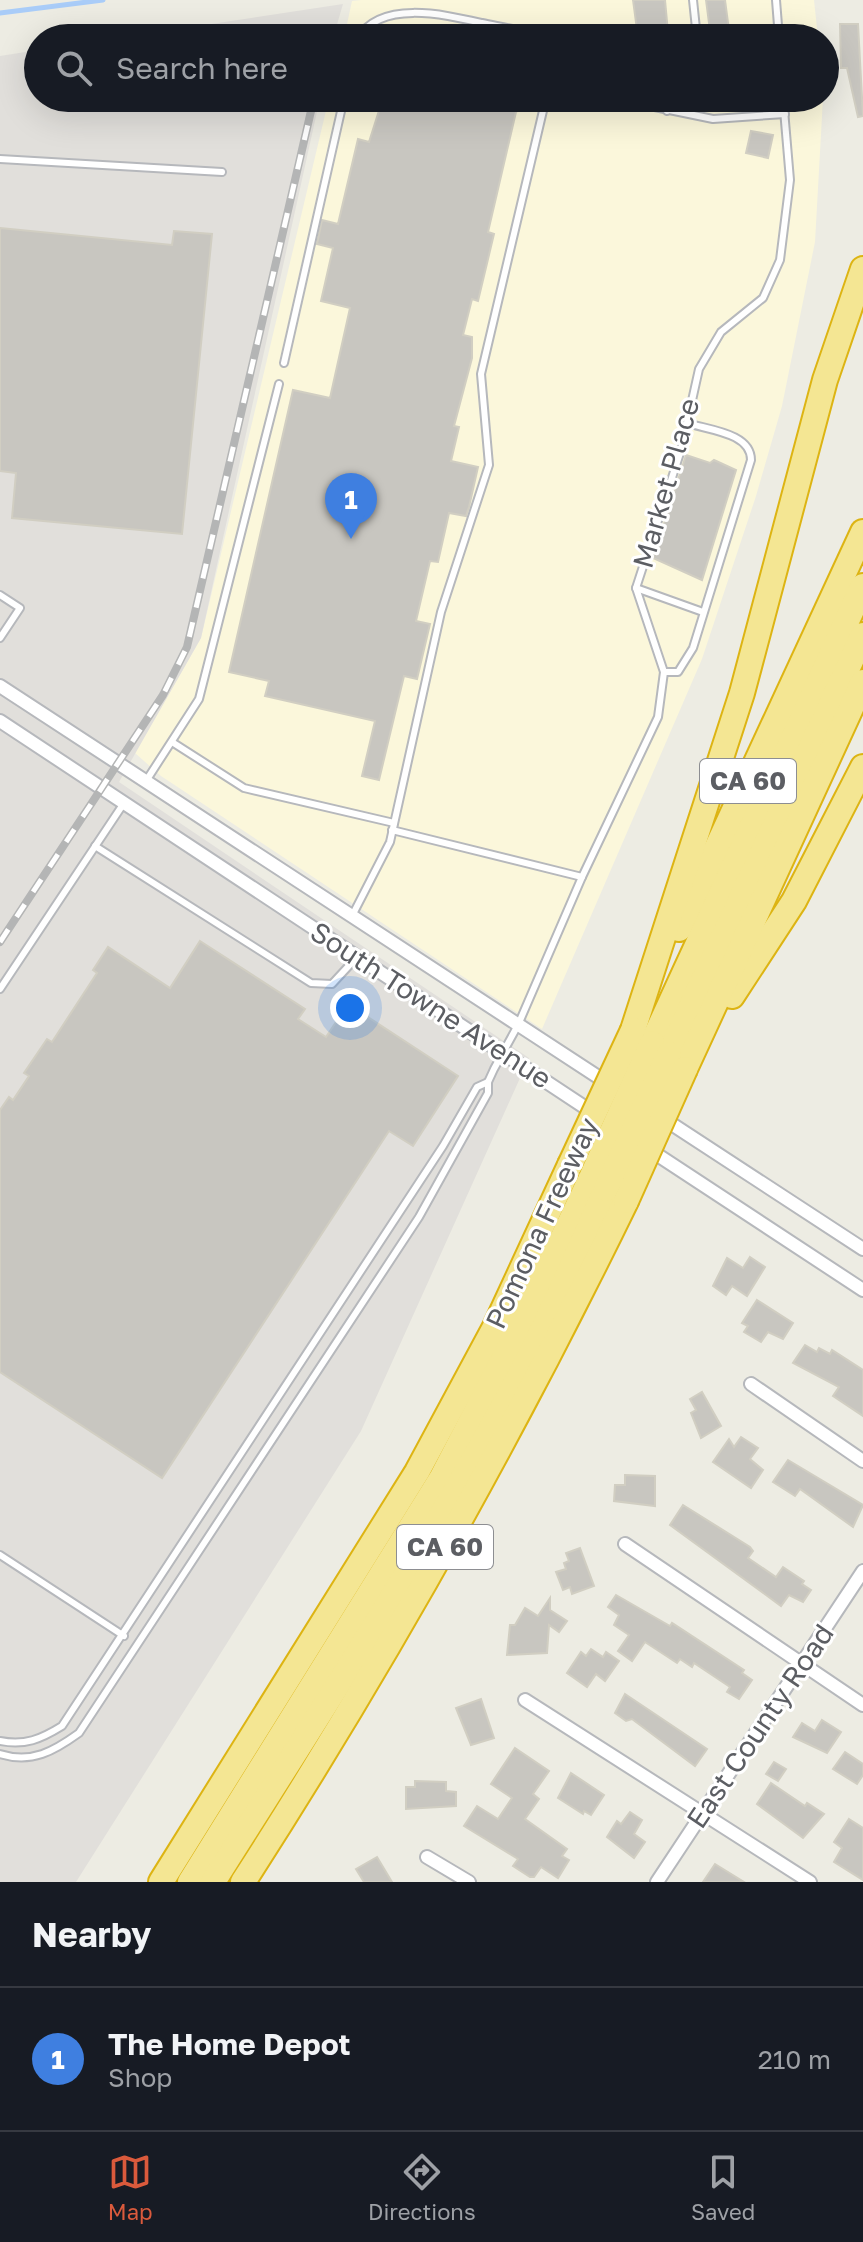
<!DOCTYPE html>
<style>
:root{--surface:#171b24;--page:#20242c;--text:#f1f3f6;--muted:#9ea1a6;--line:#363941;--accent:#da5a3c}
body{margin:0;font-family:"Golos Text",sans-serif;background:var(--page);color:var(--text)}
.you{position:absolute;left:350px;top:1008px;width:28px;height:28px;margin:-20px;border:6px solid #fff;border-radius:50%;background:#1a73e8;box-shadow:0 0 0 12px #1a73e833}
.badge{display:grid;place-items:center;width:52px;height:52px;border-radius:50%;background:var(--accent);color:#fff;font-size:26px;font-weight:700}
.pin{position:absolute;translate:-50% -66px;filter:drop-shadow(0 2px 4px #0008)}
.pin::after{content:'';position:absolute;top:42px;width:28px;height:24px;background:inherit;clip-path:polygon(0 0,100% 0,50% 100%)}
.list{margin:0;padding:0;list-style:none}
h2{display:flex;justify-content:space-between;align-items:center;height:104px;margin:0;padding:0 32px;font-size:34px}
h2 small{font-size:26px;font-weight:400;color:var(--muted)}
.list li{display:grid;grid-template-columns:52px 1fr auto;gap:24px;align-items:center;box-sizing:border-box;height:144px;padding:0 32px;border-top:2px solid var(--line)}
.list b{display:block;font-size:30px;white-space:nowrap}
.list p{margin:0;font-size:26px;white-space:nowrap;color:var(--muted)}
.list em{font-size:26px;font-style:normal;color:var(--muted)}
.icon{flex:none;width:44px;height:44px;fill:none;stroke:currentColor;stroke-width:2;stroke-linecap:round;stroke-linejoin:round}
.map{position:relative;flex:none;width:863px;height:1882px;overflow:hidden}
.search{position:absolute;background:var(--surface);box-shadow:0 8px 32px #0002;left:24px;right:24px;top:24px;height:88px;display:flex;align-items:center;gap:20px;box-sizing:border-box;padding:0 28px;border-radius:44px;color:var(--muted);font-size:30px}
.sheet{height:248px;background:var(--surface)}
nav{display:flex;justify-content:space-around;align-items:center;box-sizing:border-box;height:112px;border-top:2px solid var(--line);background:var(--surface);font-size:22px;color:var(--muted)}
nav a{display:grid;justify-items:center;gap:4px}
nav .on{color:var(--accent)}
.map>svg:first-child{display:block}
.commercial{fill:#fbf7db}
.industrial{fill:#e1dfdb}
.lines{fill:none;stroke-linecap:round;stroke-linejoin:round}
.stream{stroke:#a9ccf8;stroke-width:5}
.building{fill:#c8c6c0;stroke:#d1cec2;stroke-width:2}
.lane-casing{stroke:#b6b8bc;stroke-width:10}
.street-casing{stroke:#b6b8bc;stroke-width:16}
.highway-casing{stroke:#ddb413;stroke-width:28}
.lane{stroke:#fff;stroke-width:6}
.street{stroke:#fff;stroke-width:12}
.highway{stroke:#f4e693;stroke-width:24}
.rail-casing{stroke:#b4b5b5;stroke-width:8}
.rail{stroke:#fff;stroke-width:5;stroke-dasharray:15;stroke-linecap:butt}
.highway-bridge-casing{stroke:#ddb413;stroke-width:28;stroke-linecap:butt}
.highway-bridge{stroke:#f4e693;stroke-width:24}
.labels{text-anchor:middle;stroke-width:6;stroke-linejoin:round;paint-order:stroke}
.shield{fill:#fff;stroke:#8d8e92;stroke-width:2}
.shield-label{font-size:26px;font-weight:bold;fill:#5c5e63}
.street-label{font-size:28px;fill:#5c5e63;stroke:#fff}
</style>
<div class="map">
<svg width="863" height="1882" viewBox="0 0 863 1882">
<rect width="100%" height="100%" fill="#edece3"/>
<g class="commercial">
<path d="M361,0h453l4,38h-474l8,-37z"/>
<path d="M329,98h494l-8,144 -33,164 -26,90 -54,163 -160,370 -381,-253 -26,-23 66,-115z"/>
</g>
<g class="industrial">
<path d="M343,4l-10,34h-214z"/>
<path d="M38,50v48h282l-119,540 -82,144 410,276 -168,373 -285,451h-76v-1826z"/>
</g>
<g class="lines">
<path class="stream" d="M0,13l103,-13"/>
</g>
<g class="building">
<path d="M633,0h32l3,33 -30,4z"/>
<path d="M706,0h19l5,38h-19z"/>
<path d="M840,24h18l5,92 -5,1 -11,-49h-6z"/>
<path d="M383,98h156l-23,14 -28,120 6,2 -16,67 -6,-2 -9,36 9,2v21l-18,68 5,1 -8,34 27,6 -9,40 -3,9 -17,-3 -11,49 -8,-1 -14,60 14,3 -13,55 -13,-3 -25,104 -17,-4 13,-55 -110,-25 4,-15 -40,-9 64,-282 37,8 20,-90 -29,-7 12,-53 -16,-4 5,-24 16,4 20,-85 11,3z"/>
<path d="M751,131l22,4 -5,23 -22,-5z"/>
<path d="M0,228l172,17 2,-14 38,3 -30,300 -170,-16 4,-45 -16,-2z"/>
<path d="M686,455l24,8 4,-3 22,10 -34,110 -49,-22z"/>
<path d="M200,941l105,68 -7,10 28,18 22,-33 110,72 -45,70 -24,-15 -227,347 -162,-106v-262l9,-13 4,3 16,-24 -5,-3 23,-34 5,3 45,-69 -4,-3 15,-23 62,41z"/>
<path d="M750,1257l15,10 -18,29 -15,-10 -6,9 -13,-9 14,-28 16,10z"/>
<path d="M757,1300l36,23 -10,16 -15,-7 -7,10 -17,-10 4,-6 -6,-3z"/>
<path d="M805,1345l12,7 2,-4 11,6 2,-4 31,20v46l-30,-20 6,-9 -46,-24z"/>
<path d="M702,1392l19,34 -20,12 -10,-25 5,-3 -6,-11z"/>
<path d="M741,1437l17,11 -8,11 13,11 -12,18 -38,-26 16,-23 5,8z"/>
<path d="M788,1460l75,45 -10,22 -53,-38 -5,7 -22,-14z"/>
<path d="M625,1475l30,1v30l-41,-5 1,-16h10z"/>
<path d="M683,1505l67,42 3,4 -5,7 28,19 7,-10 21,14 -2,3 9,6 -8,12 -14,-7 -8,11 -111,-81z"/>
<path d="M580,1548l14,38 -22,8 -2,-7 -7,3 -7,-18 10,-3 -2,-6 5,-2 -3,-8z"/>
<path d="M616,1595l54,31 2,-3 72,47 -2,3 10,7 -13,19 -12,-7 3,-5 -36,-24 -2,4 -12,-8 -3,4 -32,-21 -13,19 -14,-10 11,-16 -15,-10 5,-10 -11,-8z"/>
<path d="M550,1598v12l17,11 -8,11 -10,-7 -2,28 -40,2 3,-30h5l10,-17 13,8z"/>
<path d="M591,1649l12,8 3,-5 13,9 -14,20 -9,-7 -9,13 -20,-14 14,-21 5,4z"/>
<path d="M625,1694l82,55 -12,17 -63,-47 -6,2 -11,-8z"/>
<path d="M481,1699l13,39 -23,7 -15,-37z"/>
<path d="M822,1720l19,12 -14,21 -34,-16 9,-14 13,8z"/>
<path d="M515,1748l34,23 -16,23 6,5 -14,20 42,30 -5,7 7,4 -11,18 -17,-11 -7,10h-4l-17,-11 5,-7 -54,-33 13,-20 21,13 14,-21 -21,-14z"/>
<path d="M845,1752l18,12v11l-6,9 -24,-15z"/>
<path d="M774,1762l12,7 -8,12 -12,-7z"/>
<path d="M571,1773l33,22 -13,20 -7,-4 -1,3 -25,-16z"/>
<path d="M415,1781l31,1v9l10,1v14l-50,3v-22h9z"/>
<path d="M771,1783l34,23 2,-3 17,11 -21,24 -46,-34z"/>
<path d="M630,1812l12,8 -8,14 11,8 -11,16 -27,-21 10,-16 4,3z"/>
<path d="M849,1819l14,9v52l-29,-18 8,-14 -8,-6z"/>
<path d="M377,1857l15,25h-28l-8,-13z"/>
<path d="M715,1864l29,18h-41z"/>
</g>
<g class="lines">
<g class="lane-casing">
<g id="lane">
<path d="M693,0l4,38"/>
<path d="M776,0l3,38"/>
<path d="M358,38c23,-38 84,-24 124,-15 17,4 40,6 55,15"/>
<path d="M611,98l102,21 72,-5"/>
<path d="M667,111l2,-13"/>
<path d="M0,159l222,13"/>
<path d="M284,363l60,-265"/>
<path d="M636,588l67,24"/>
<path d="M0,595l20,13 -20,30"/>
<path d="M664,672h14l15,-24 58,-188c0,-27 -42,-30 -64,-37"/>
<path d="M172,742l72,46 150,35"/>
<path d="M146,781l53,-82 80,-315"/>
<path d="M392,830l190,47"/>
<path d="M95,846l216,137 21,1 25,-27"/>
<path d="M352,916l38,-74 51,-230 48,-147 -8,-91 65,-276"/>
<path d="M0,989l124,-186"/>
<path d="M0,1555l124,81"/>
<path d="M0,1741c25,5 41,-2 62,-15l381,-580 34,-59 11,-5"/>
<path d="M0,1754c32,10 54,-3 79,-21l340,-516 69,-124v-11l6,-13 24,-44 64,-148 76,-160 6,-45 -28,-84 45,-138 18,-81 22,-37 42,-34 17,-38 10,-80 -7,-82"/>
</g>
</g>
<g class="street-casing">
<g id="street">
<path d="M0,686l612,400"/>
<path d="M0,721l595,393"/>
<path d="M661,1117l202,132"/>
<path d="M647,1148l216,142"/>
<path d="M751,1384l112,77"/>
<path d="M625,1544l238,161"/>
<path d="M525,1700l285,182"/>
<path d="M427,1857l42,25"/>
<path d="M657,1882l206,-311"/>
</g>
</g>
<g class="highway-casing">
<g id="highway">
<path d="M679,929l184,-397"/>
<path d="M732,996l62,-95 69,-134"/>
<path d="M633,1030l109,-337 83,-313 38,-111"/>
<path d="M652,1043l211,-457"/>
<path d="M669,1054l194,-419"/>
<path d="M685,1069l178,-387"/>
<path d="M161,1882l256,-410 78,-145 75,-162"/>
<path d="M190,1882l252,-405 81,-156 68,-143"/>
<path d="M213,1882c101,-160 205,-319 295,-485 37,-68 67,-138 98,-208"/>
<path d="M243,1882c141,-219 269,-447 383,-681"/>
</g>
</g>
<use href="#lane" class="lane"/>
<use href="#street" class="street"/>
<use href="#highway" class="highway"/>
<g class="rail-casing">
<path id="rail" d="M0,942l163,-247 24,-48 127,-549"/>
</g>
<use href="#rail" class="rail"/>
<g class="highway-bridge-casing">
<g id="highway-bridge">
<path d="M570,1165l63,-135"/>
<path d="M591,1178l61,-135"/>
<path d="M606,1189l63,-135"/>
<path d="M626,1201l59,-132"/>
</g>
</g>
<use href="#highway-bridge" class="highway-bridge"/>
</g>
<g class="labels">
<g class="shield">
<rect x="700" y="759" width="96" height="44" rx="6"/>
<rect x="397" y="1525" width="96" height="44" rx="6"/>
</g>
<g class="shield-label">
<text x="748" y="790">CA 60</text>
<text x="445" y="1556">CA 60</text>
</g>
<g class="street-label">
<text transform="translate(666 483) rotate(-74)" y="10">Market Place</text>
<text transform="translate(431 1005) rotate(33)" y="10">South Towne Avenue</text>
<text transform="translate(542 1223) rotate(-65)" y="10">Pomona Freeway</text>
<text transform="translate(760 1726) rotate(-56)" y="10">East County Road</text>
</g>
</g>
</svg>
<div class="you"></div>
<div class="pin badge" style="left:351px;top:539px;background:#3f7fe0">1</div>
<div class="search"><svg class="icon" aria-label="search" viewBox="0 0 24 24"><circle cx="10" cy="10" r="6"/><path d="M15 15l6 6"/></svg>Search here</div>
</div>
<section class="sheet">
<h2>Nearby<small></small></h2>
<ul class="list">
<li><span class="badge" style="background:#3f7fe0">1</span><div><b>The Home Depot</b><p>Shop</p></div><em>210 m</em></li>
</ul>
</section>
<nav>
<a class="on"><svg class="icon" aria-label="map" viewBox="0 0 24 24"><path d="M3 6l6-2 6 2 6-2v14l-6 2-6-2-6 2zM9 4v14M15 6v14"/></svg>Map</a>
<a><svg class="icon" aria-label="directions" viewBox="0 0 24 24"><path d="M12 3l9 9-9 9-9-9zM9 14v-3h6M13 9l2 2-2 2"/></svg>Directions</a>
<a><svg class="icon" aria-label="saved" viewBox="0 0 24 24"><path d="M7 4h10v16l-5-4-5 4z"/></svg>Saved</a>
</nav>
